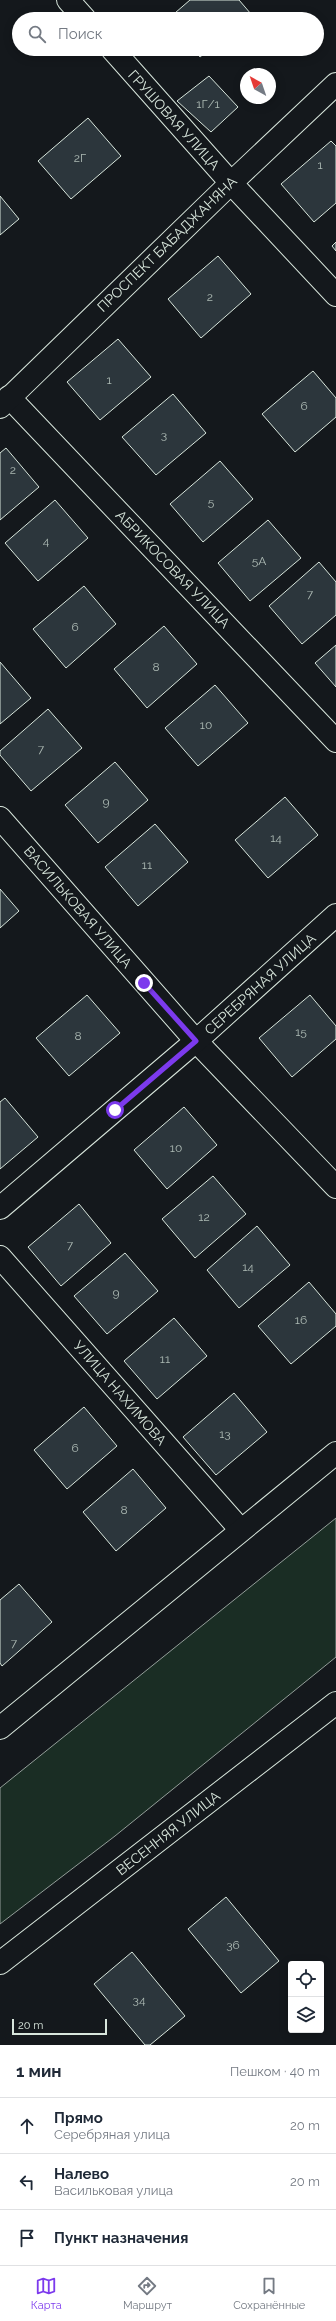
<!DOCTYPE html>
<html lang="ru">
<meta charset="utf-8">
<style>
:root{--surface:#fff;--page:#f6f6f7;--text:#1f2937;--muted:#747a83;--line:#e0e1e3;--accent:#7c3aed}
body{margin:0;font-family:Raleway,sans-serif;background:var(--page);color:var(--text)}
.controls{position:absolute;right:12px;bottom:12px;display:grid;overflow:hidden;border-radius:4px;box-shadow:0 2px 10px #0003}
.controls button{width:36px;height:36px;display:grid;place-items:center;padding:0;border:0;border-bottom:1px solid var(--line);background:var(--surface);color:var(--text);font:20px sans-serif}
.compass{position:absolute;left:240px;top:68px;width:36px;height:36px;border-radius:50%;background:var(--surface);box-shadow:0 2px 10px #0003;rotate:320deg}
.scale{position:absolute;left:12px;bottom:10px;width:95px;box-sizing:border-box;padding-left:4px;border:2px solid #d8e6dc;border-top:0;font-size:11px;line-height:14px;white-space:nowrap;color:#d8e6dc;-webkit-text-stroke:3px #14181c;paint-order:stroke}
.stop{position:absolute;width:12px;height:12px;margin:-9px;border:3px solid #7c3aed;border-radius:50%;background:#fff}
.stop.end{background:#7c3aed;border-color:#fff;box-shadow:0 1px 4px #0008}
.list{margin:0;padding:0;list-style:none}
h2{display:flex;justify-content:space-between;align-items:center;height:52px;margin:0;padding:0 16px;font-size:17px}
h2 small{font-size:13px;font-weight:400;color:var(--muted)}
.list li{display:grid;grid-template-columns:26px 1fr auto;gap:12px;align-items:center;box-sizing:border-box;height:56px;padding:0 16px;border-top:1px solid var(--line)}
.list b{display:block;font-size:15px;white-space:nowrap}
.list p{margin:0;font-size:13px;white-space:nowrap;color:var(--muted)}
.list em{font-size:13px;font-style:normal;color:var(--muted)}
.icon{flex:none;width:22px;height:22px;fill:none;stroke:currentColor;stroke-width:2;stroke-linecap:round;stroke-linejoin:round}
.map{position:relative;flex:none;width:336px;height:2045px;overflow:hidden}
.search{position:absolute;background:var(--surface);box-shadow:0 2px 10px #0003;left:12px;right:12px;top:12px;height:44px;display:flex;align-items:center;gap:10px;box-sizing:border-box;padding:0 14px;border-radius:22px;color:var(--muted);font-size:15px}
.sheet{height:220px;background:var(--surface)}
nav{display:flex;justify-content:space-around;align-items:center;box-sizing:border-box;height:56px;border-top:1px solid var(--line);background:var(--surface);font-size:11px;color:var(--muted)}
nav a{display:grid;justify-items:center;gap:2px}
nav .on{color:var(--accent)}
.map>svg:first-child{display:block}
.green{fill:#1a2d24;stroke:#939e99}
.building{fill:#2c363c;stroke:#d8e6dc}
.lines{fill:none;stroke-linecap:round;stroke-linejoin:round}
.minor-casing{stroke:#d8e6dc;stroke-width:24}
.minor{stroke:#14181c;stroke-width:22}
.route{stroke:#7c3aed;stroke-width:5}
.labels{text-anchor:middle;stroke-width:3;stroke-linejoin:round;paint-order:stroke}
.number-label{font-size:12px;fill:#adbab4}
.street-label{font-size:14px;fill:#d8e6dc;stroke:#14181c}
</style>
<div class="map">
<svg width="336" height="2045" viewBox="0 0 336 2045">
<rect width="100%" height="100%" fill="#14181c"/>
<path class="green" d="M336,1518v139l-221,179 -115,88v-136z"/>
<g class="building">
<path d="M190,0h49l12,14 -6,5h-77z"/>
<path d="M193,49h17l-10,8z"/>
<path d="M209,76l29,31 -27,25 -34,-31z"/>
<path d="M88,118l33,38 -50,43 -33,-38z"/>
<path d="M331,141l5,5v57l-22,19 -33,-38z"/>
<path d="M0,196l19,23 -19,16z"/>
<path d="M336,242v9l-4,-5z"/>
<path d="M218,256l33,38 -50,44 -33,-39z"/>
<path d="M118,339l33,38 -51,43 -33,-38z"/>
<path d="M313,371l23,27v19l-41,35 -33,-38z"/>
<path d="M173,394l33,39 -50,42 -34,-38z"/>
<path d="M6,448l33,39 -39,33v-67z"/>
<path d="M220,461l33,38 -50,43 -33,-38z"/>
<path d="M55,500l33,38 -50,43 -33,-38z"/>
<path d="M268,520l33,38 -51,43 -32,-38z"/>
<path d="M319,562l17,20v33l-34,29 -33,-38z"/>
<path d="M84,586l32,38 -50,44 -33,-39z"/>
<path d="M164,626l33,38 -50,44 -33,-39z"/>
<path d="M336,645v42l-21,-24z"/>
<path d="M0,662l31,36 -31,26z"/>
<path d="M215,685l33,38 -50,43 -33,-38z"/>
<path d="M48,709l34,39 -51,43 -31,-36v-4z"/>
<path d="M115,762l33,38 -50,43 -33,-38z"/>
<path d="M285,797l33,38 -50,43 -33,-38z"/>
<path d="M155,824l33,38 -50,44 -33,-39z"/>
<path d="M0,889l19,22 -19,17z"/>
<path d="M87,995l33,38 -51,43 -33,-38z"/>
<path d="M310,995l26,31v13l-44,38 -33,-39z"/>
<path d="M5,1098l33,39 -38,32v-67z"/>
<path d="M184,1107l33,38 -50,44 -33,-39z"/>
<path d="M213,1176l33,38 -51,44 -33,-39z"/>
<path d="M79,1204l32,39 -50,43 -33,-39z"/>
<path d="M257,1226l33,39 -51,43 -32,-38z"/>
<path d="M125,1253l33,38 -51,43 -33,-38z"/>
<path d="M309,1282l27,32v12l-45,38 -33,-38z"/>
<path d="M174,1318l33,38 -50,43 -33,-38z"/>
<path d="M234,1393l33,39 -51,43 -33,-38z"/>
<path d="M84,1407l33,39 -50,43 -33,-39z"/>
<path d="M133,1469l33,39 -50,43 -33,-39z"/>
<path d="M19,1584l33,38 -50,44 -2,-3v-63z"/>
<path d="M226,1897l53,64 -38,32 -53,-64z"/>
<path d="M132,1952l53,64 -35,29h-5l-51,-61z"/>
</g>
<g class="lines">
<g class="minor-casing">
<g id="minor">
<path d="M68,0l17,19"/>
<path d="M112,49l119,134 105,112"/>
<path d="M9,397l327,344"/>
<path d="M0,407l231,-224 105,-99"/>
<path d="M0,818l196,223 140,146"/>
<path d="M0,1208l196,-167 140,-126"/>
<path d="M0,1257l240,272"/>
<path d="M0,1728l336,-275"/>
<path d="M0,1963l336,-260"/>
</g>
</g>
<use href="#minor" class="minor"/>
</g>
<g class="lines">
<path class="route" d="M115,1110l81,-69 -52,-58"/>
</g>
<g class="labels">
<g class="number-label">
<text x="208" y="108">1Г/1</text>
<text x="80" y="162">2Г</text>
<text x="320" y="169">1</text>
<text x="210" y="301">2</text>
<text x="109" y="384">1</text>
<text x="304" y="410">6</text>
<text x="164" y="439">3</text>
<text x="13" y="474">2</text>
<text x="211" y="506">5</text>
<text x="46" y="545">4</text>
<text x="259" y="565">5А</text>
<text x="310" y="598">7</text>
<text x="75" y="631">6</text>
<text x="156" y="671">8</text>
<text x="206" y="729">10</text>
<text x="41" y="753">7</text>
<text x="106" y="806">9</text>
<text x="276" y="842">14</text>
<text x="147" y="869">11</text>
<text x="301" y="1036">15</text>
<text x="78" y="1040">8</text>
<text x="176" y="1152">10</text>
<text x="204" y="1221">12</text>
<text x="70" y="1249">7</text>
<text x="248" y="1271">14</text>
<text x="116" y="1297">9</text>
<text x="301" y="1324">16</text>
<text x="165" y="1363">11</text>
<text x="225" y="1438">13</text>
<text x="75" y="1452">6</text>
<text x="124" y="1514">8</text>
<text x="14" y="1647">7</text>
<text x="233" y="1949">36</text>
<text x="139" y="2004">34</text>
</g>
<g class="street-label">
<text transform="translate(174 120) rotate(48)" y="5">ГРУШОВАЯ УЛИЦА</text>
<text transform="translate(167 244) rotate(-44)" y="5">ПРОСПЕКТ БАБАДЖАНЯНА</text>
<text transform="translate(173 569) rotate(46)" y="5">АБРИКОСОВАЯ УЛИЦА</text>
<text transform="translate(78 907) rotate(49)" y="5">ВАСИЛЬКОВАЯ УЛИЦА</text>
<text transform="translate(260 984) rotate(-42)" y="5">СЕРЕБРЯНАЯ УЛИЦА</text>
<text transform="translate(120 1393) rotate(49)" y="5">УЛИЦА НАХИМОВА</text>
<text transform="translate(168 1833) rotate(-38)" y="5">ВЕСЕННЯЯ УЛИЦА</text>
</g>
</g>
</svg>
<div class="controls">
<button><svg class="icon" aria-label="locate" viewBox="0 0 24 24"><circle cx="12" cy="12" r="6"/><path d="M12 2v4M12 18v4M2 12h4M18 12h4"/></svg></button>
<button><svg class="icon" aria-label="layers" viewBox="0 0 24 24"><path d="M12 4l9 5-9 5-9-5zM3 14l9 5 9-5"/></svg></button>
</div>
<svg class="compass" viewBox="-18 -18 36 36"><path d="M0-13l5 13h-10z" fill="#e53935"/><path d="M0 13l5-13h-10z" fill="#747a83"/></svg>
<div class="scale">20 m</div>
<div class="stop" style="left:115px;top:1110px"></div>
<div class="stop end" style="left:144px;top:983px"></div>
<div class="search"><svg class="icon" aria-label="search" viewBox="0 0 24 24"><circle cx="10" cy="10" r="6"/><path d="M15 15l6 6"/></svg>Поиск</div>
</div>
<section class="sheet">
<h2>1 мин<small>Пешком · 40 m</small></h2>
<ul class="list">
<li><svg class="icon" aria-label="ahead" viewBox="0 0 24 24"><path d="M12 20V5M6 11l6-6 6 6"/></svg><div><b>Прямо</b><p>Серебряная улица</p></div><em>20 m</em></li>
<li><svg class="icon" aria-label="left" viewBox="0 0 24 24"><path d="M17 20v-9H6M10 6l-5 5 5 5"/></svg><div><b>Налево</b><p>Васильковая улица</p></div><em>20 m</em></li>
<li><svg class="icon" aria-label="arrive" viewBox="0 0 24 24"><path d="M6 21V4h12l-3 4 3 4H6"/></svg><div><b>Пункт назначения</b></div></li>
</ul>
</section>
<nav>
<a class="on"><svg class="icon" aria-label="map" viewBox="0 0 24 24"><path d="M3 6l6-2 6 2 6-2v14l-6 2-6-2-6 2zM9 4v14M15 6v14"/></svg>Карта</a>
<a><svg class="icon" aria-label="directions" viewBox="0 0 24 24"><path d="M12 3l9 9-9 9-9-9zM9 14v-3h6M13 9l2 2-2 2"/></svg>Маршрут</a>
<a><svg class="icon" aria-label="saved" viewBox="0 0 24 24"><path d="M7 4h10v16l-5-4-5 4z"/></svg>Сохранённые</a>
</nav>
